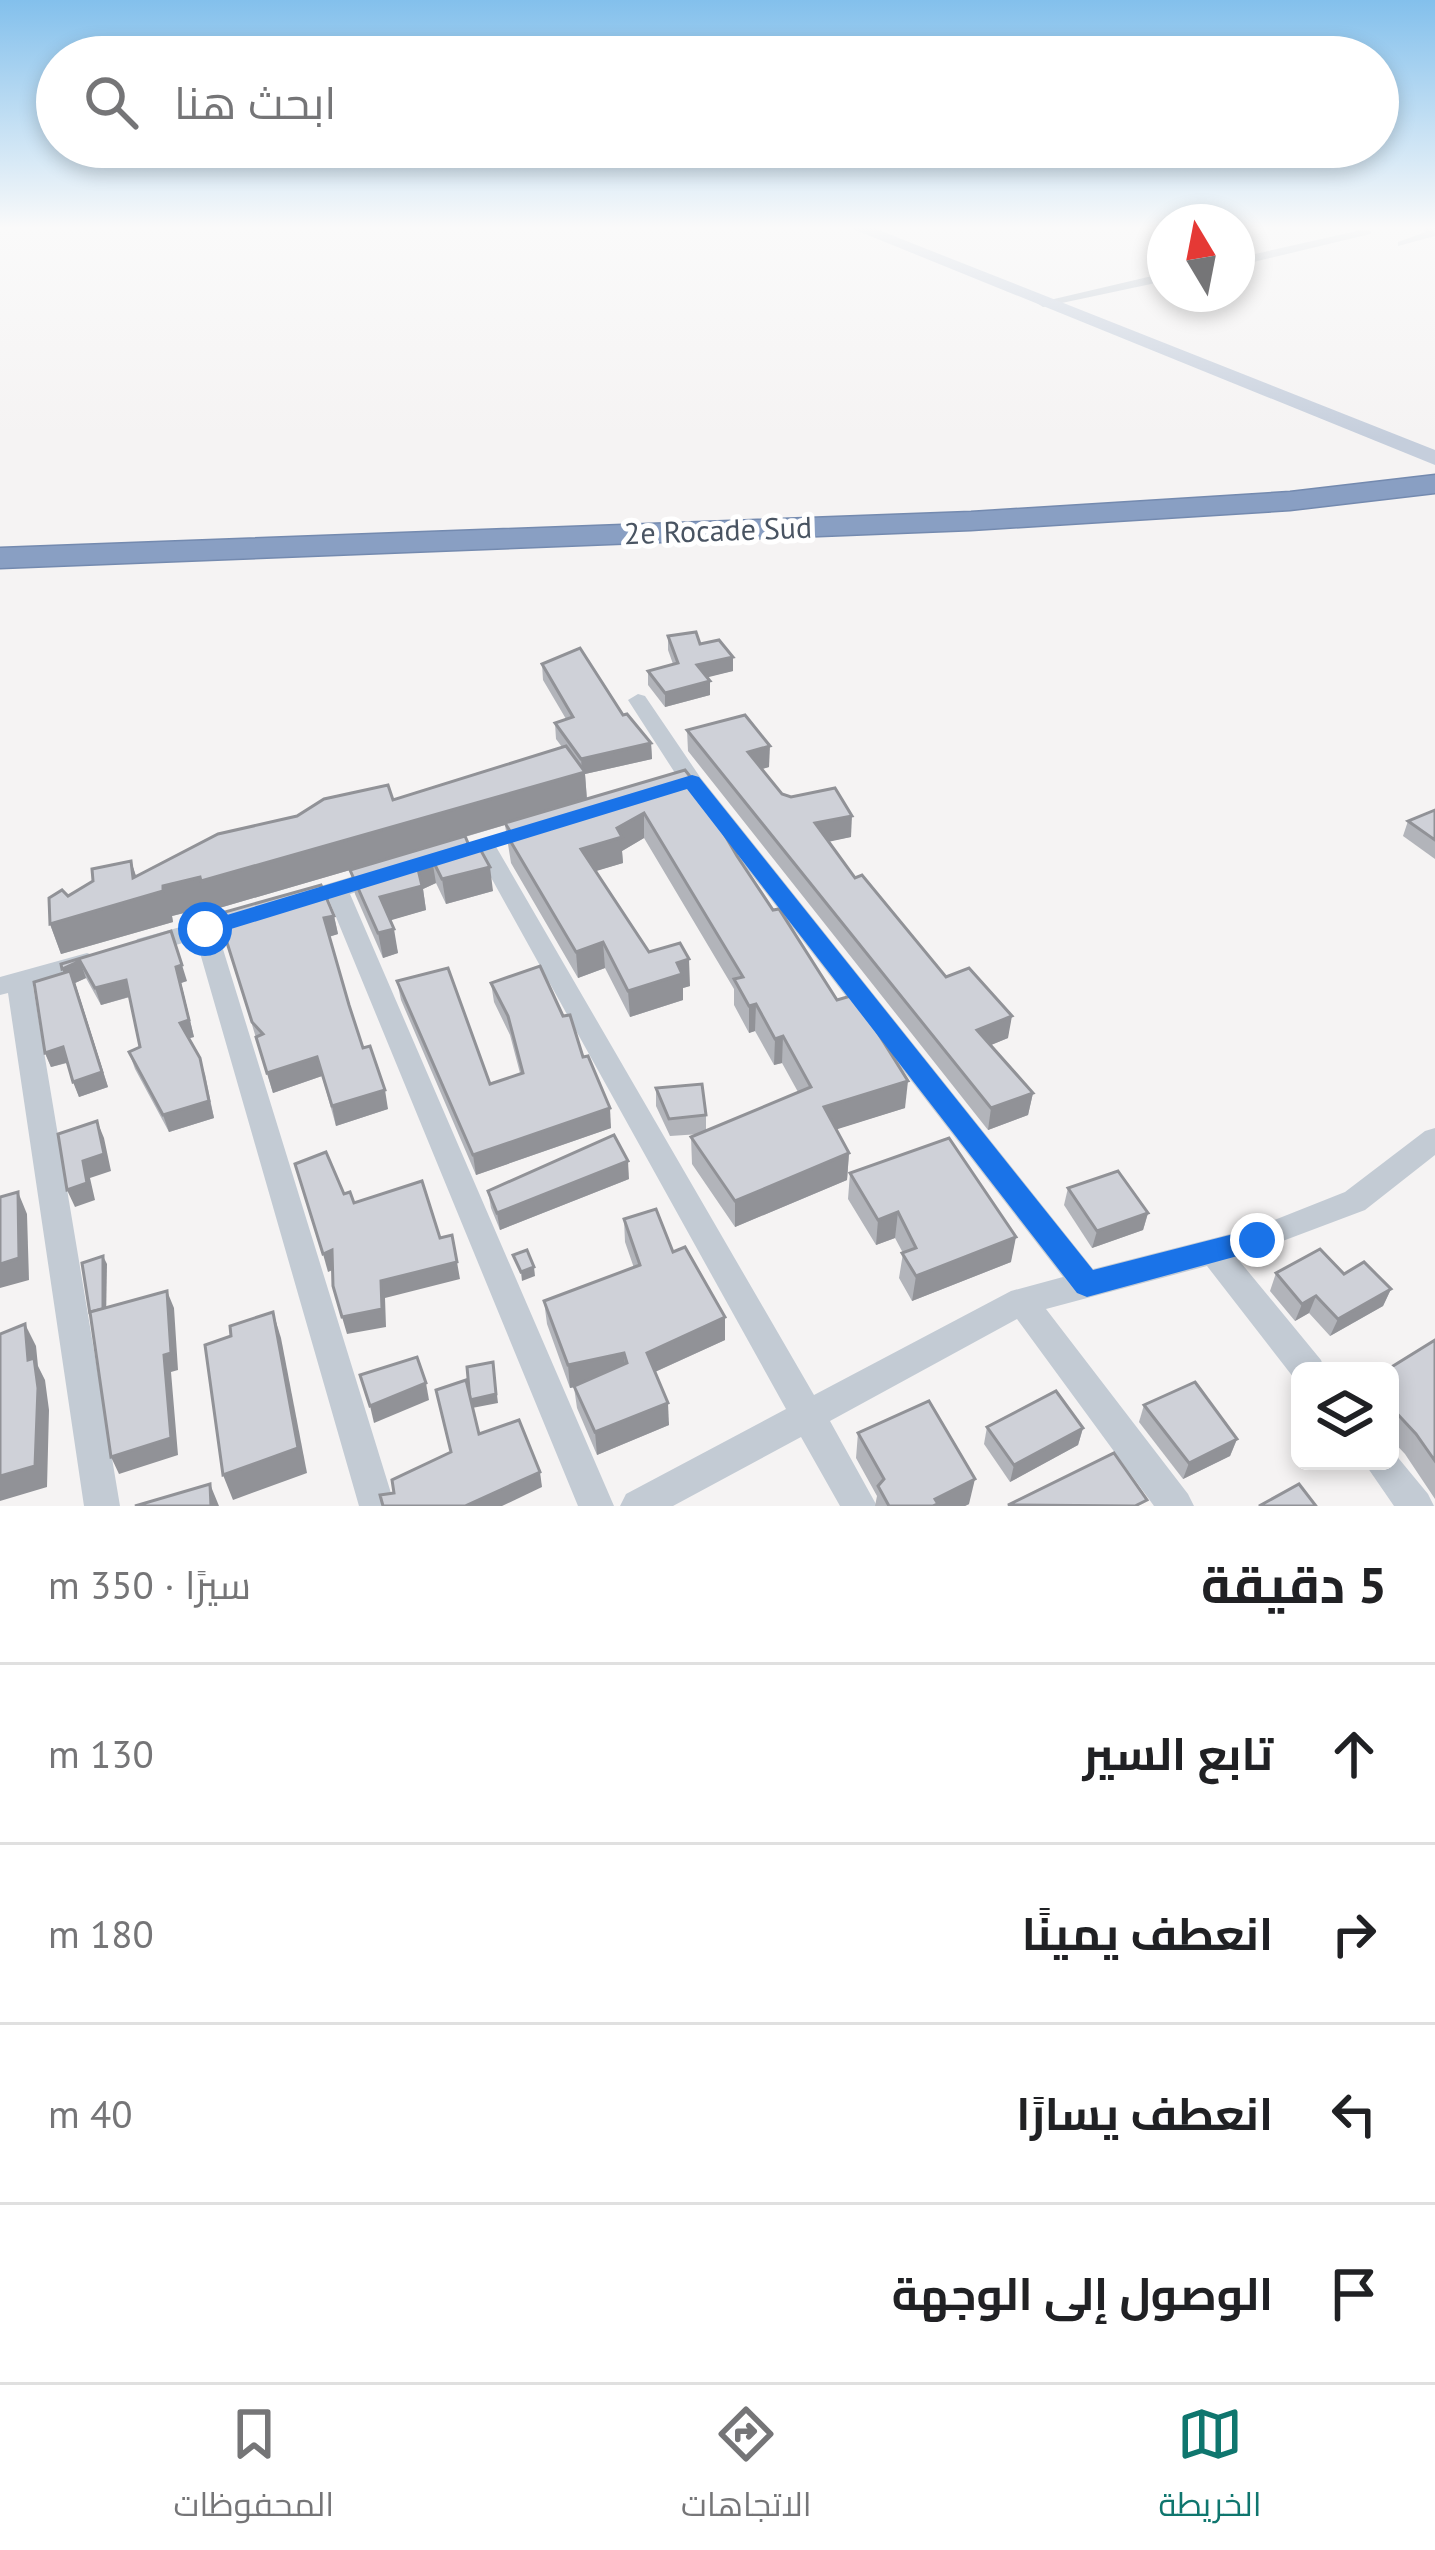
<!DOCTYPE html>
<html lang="ar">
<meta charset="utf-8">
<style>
:root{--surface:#fff;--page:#f2f2f2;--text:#202124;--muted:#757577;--line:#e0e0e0;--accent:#0f766e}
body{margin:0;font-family:"PT Sans",Cairo,sans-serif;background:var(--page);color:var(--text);direction:rtl}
.controls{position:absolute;right:36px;bottom:36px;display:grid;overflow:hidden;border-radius:18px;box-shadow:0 6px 18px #0003}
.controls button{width:108px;height:108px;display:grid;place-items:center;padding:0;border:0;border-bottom:3px solid var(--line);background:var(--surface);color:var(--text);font:60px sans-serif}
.compass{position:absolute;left:1147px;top:204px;width:108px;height:108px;border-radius:50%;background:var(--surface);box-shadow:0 6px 18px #0003;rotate:350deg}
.stop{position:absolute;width:36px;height:36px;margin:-27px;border:9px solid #1a73e8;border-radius:50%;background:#fff}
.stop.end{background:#1a73e8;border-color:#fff;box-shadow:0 3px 12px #0008}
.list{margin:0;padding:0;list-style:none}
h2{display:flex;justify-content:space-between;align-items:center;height:156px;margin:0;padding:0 48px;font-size:51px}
h2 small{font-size:39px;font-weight:400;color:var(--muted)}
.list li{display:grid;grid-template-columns:78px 1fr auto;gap:36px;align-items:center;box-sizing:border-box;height:180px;padding:0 48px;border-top:3px solid var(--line)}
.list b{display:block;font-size:45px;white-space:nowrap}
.list em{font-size:39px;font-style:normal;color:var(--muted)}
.icon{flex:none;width:66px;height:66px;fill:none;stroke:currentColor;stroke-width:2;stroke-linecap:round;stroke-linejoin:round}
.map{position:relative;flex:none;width:1435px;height:1506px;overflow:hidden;direction:ltr}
.search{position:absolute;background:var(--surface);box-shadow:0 6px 18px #0003;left:36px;right:36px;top:36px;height:132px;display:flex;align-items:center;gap:30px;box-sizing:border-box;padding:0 42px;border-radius:66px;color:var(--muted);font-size:45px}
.sheet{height:876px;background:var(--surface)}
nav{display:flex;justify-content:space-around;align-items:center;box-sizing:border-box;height:168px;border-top:3px solid var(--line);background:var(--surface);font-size:33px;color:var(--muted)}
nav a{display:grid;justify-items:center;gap:6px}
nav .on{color:var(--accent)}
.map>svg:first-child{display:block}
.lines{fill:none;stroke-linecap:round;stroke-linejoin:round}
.motorway-casing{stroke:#748aaf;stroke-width:3}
.minor{fill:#c3cbd4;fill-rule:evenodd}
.secondary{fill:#c5cedc;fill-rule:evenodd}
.motorway{fill:#899fc3;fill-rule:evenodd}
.wall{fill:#b2b4ba}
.shaded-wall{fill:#919297}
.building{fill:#cfd1d8;stroke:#919297;stroke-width:3}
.route{fill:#1a73e8}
.labels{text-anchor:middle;stroke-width:10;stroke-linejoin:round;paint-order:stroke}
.far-street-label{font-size:30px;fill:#495462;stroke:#fff}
</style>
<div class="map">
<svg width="1435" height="1506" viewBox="0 0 1435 1506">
<rect width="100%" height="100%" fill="#f5f3f3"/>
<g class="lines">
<g class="motorway-casing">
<path id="motorway" d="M1435,475v18l-145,17 -319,20 -971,38v-20l971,-36 319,-20z"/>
</g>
<g class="minor">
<path d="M1422,227h12l1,9 -37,10v-4l28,-10z"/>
<path d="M1366,229l6,3 -2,2 -133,32v-8z"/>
<path d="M1165,273v8l-122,26 -6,-4z"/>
<path d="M638,694l7,2 55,81 393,492 161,-41 91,-36 80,-61 10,-3v27l-70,55 -128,48 84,102 4,11h-25v12l-3,-1 -90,-116 -161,43 142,185 6,12h-40l-137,-187 -187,102 47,85h-37l-39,-69 -128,69h-53l6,-12 160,-85 -313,-564 3,-5h16l3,5 319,550 197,-104 52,-14 -379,-490 -56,-87z"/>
<path d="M381,868l8,2 4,6 -4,6 -39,12 264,612h-36l-249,-606 -27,8 -8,-2 -4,-6 4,-6z"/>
<path d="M249,908l9,2 3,6 -3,6 -40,11 177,573h-36l-163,-567 -50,15 -9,-3 -3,-6 3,-6z"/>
<path d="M87,953l9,3 3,6 -3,6 -63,18 87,520h-36l-76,-513 -8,2v-18z"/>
<path d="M1390,1448l38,46 6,12h-40l-31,-45h27z"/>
</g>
<path class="secondary" d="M848,227h23l564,223v15z"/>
<use href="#motorway" class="motorway"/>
</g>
<g class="wall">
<path d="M668,636l32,8 33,13v14l-27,6 4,4v14l-45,12 -17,-22v-14l25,-7 -5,-14z"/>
<path d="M542,664l81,51 28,28 1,16 -67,15 2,25 98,-29 52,86 168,252 -69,21 13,24 -2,27 -112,47 -43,-63 -1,-27 9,-3 -30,2 -14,-30v-18l50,27v16l92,-39 -16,-29 -8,2 -19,-34 -6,2 -15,-28v-16l-90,-151 -22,13 1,12 -28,8 54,81 41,34 -7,2v12l-53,17 -25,-49 -27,10 -67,-115 -6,-38 -40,12 28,54 -47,13 -10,-21 -13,6 3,21 -36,10 8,33 -15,5 -28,-64 -5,-24 -141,41 -1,-4 -36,9 1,6 -112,32 -11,-30 18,-28 63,-35 5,15 257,-76 169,-53 -6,-8 -1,-16 11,-4 -23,-39z"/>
<path d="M687,730l82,37 -7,2 20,25 69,43 -22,4 26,37 91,99 62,61 -17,7 42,48 -5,22 -40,15 -300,-379z"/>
<path d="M1435,810v49l-32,-23 5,-15z"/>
<path d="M218,914l116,2 4,18 -9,3 34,111 25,61 -52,17 -14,-50 -49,17z"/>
<path d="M61,964l126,17 -6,2 13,54 -5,1 16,36 9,44 -45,14 -34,-63 -6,-17 11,-5 -10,-50 -29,8 -15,-27 -11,5 33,104 -29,10 -12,-34 -16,4 -6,-14 19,-80z"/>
<path d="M397,981l93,103 30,-11 -10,-38 -16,-33 -3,-19 92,74 28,71 -135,47 -75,-175z"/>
<path d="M850,1173l161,89 -99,39 -13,-23 4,-25 -8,-15 -19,7 -28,-46z"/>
<path d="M629,1179l-129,51 -9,-22 -3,-17z"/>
<path d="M1068,1188l80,25 -5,17 -51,18 -28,-43z"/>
<path d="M624,1219l49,33 52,88 -70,32 14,53 -72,30 -20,-47 -3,-21 -4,1 -23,-64 -3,-23 90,-33 -9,-26z"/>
<path d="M1276,1273l68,1 47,15 -8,17 -53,30 -21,-23 -14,8 -25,-30z"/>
<path d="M1435,1340v159l-30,-45 -15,-16v-67z"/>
<path d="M1144,1405l93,34 -7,17 -47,23 -44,-57z"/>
<path d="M987,1427l96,1 -5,17 -68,37 -26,-38z"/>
<path d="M858,1433l111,71 -4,2h-90l2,-10 -21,-38z"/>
</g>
<g class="shaded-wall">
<path d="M733,657v14l-36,9v-15z"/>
<path d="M710,681v14l-45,12v-14z"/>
<path d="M651,743l1,16 -67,15 2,27 -378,110 -1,-4 -36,9 1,6 -112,32 -11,-30 83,-46 -2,-17 10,30 441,-119 -1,-13z"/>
<path d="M770,746l-1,21 -21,6v-21z"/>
<path d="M644,813v25l-22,13 1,12 -40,12 -2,-26z"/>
<path d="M852,816l-1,21 -37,8 1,-22z"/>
<path d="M732,830l-1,25 -8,-23z"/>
<path d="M432,859l4,24 -13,6 3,21 -41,12 -5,-25 37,-32z"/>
<path d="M490,867l3,24 -47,13 -4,-25z"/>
<path d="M334,916l4,18 -10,3 -4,-19z"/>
<path d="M394,929l4,24 -15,5 -5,-25z"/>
<path d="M603,942l2,26 -27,10 -2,-26z"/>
<path d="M689,959l1,27 -7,2v12l-53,17 -2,-26 49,-28z"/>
<path d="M80,961l6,17 -11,5 33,104 -29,10 -6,-15 -4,-97 -7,-16z"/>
<path d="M182,965l5,16 -6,2 13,54 -8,2 -6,-16 -4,-56z"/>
<path d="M126,980l6,16 -31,9 -6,-17z"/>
<path d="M756,1004l-1,27 -6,2v-27z"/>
<path d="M1012,1016l-4,22 -34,14 3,-22z"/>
<path d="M783,1036l-1,27 -8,2 1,-26z"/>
<path d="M63,1047l6,15 -18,5 -6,-14z"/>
<path d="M317,1057l5,19 -49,17 -6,-20z"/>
<path d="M200,1058l14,60 -45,14 -6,-17z"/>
<path d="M908,1081l-3,27 -83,26 2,-27z"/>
<path d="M385,1090l3,19 -52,17 -4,-20z"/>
<path d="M1033,1093l-5,22 -40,15 3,-22z"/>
<path d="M610,1108l1,20 -135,47 -3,-20z"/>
<path d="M97,1121l7,17 7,33 -21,7 5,22 -20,7 -8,-17 16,-29z"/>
<path d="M849,1153l-2,27 -112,47v-26z"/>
<path d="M628,1161l1,18 -129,51 -3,-17z"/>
<path d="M18,1192l9,22 2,66 -29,8v-24z"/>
<path d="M898,1212l-3,26 -19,7 2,-25z"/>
<path d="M1148,1213l-5,17 -51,18 5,-17z"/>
<path d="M1016,1237l-5,25 -99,39 4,-25z"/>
<path d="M332,1250l5,18 -9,4 -5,-18z"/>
<path d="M103,1256l4,8 -1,56 -12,3z"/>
<path d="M457,1262l3,17 -75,19 1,29 -39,7 -5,-17 39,-36z"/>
<path d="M534,1267l1,9 -13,5 -1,-9z"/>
<path d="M1391,1289l-8,17 -53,30 8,-17z"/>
<path d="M167,1291l7,17 4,62 -7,2 7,83 -59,19 -8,-17z"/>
<path d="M1316,1296l-7,17 -14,8 7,-17z"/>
<path d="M273,1312l8,26 26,135 -74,27 -10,-25z"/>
<path d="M725,1317v23l-77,35 -1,-22z"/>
<path d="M25,1324l11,22 2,20 7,14 4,30 -2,77 -47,14v-25l28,-116z"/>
<path d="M624,1353l2,23 -56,12 -2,-23z"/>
<path d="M493,1362l5,41 -26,5 -2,-8z"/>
<path d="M426,1383l3,17 -55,23 -4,-17z"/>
<path d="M668,1403l1,22 -72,30 -2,-23z"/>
<path d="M1083,1428l-5,17 -68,37 4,-17z"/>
<path d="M1237,1439l-7,17 -47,23 6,-16z"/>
<path d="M540,1472l2,15 -40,19h-37z"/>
<path d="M975,1479l-6,25 -4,2h-32l2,-7z"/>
<path d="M210,1484l9,22h-8z"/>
</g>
<g class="building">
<path d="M696,632l4,12 19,-4 14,17 -36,8 13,16 -45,12 -17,-22 30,-8 -10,-27z"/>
<path d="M580,648l43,67 4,-1 24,29 -70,16 -26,-36 18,-6 -31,-53z"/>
<path d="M745,715l25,31 -22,6 34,42 9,3 44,-9 17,28 -37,7 40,55 7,-3 84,102 23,-9 43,48 -35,14 56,63 -42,15 -304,-378z"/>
<path d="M566,746l19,26 -384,109 -1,-4 -37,9v5l-113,33 -1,-26 13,-8 6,6 25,-15 -1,-12 39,-8 2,17 85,-44 79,-18 27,-17 64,-14 5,15z"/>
<path d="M685,770l47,60 -9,2 14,24 36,54 6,-1 58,91 17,-5 54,86 -84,26 25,46 -114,48 -44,-64 120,-50 -28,-51 -8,3 -19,-35 -7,2 -15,-27 9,-2 -99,-164 -27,15 5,9 -41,12 68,103 31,-9 9,16 -12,4 5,11 -54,17 -25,-49 -27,10 -68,-115 5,-1 -8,-13z"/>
<path d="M1435,810v30l-27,-19z"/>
<path d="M465,836l6,14 8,-3 11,20 -48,12 -10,-20 -15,6 5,21 -42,11 14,32 -16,4 -28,-63z"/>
<path d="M321,885l13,31 -10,2 25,87 14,43 7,-2 15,44 -53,16 -15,-49 -50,16 -11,-36 7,-3 -11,-12 -34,-108z"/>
<path d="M171,931l11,34 -6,2 13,53 -9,3 20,35 9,43 -46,14 -34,-63 11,-5 -14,-67 -31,8 -15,-27 -18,8 -1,-5z"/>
<path d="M540,966l23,50 7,-1 13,42 5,-1 22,52 -137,47 -76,-174 51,-13 42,116 33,-11 -15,-57 -17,-33z"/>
<path d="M70,971l32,101 -29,10 -10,-35 -18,6 -11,-71z"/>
<path d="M702,1084l4,31 -37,4 -13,-31z"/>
<path d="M97,1121l7,33 -21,7 4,22 -20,7 -9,-56z"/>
<path d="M614,1135l14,26 -131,52 -9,-22z"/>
<path d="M949,1138l67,99 -100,39 -14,-23 14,-5 -18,-36 -20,8 -28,-47z"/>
<path d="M326,1152l18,42 6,-2 4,11 68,-22 18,57 12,-3 5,27 -76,19 1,28 -40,8 -9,-31 -1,-36 -9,4 -28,-90z"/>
<path d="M1118,1171l30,42 -51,18 -29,-43z"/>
<path d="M18,1192l1,66 -19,6v-67z"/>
<path d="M656,1209l17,43 12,-5 40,70 -78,36 21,50 -73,29 -21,-46 53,-23 -3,-10 -56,12 -24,-64 96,-36 -16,-46z"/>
<path d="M1320,1249l24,25 20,-12 27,27 -53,30 -22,-23 -14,8 -26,-31z"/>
<path d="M527,1250l7,17 -13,5 -8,-17z"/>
<path d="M103,1256v53l-13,3v2l-8,-51z"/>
<path d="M167,1291l4,62 -7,2 7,83 -60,19 -21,-145z"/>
<path d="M273,1312l25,136 -75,27 -18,-130 26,-9 -1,-10z"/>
<path d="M25,1324l3,36 6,-2 4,30 -3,78 -35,10v-142z"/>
<path d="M1435,1340v121l-19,-27 -26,-28v-35h-5z"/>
<path d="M417,1357l9,26 -56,23 -10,-31z"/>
<path d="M493,1362l3,32 -26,6 -3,-33z"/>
<path d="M466,1380l13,54 40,-14 21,52 -75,34h-82l-3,-11 14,-2 -2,-13 59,-28 -15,-62z"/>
<path d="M1195,1382l42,57 -48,24 -45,-58z"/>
<path d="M1056,1391l27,37 -69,37 -27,-38z"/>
<path d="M929,1401l46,78 -40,20 3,5 -5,2h-44l-11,-20 6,-7 -26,-46z"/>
<path d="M1114,1453l33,47 -12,6 -127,-1z"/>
<path d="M210,1484l1,22h-76z"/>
<path d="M1299,1484l17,22h-57z"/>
</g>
<linearGradient id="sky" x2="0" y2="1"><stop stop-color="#83c0ec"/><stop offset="0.52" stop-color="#fafafa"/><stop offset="1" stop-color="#fafafa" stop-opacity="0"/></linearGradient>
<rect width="1435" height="438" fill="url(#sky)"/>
<path class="route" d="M692,775l7,2 394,493 164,-42 10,3 4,9 -4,8 -180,49 -10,-4 -390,-504 -482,148 -11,-8 3,-5z"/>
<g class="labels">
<g class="far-street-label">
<text transform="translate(718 531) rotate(-2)" y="10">2e Rocade Sud</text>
</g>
</g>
</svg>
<div class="controls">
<button><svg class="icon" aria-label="layers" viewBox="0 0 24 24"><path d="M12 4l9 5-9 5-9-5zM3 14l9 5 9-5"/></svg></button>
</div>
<svg class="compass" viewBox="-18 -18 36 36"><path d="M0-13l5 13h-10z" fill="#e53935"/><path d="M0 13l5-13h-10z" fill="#757577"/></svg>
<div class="stop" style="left:205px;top:929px"></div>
<div class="stop end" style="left:1257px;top:1240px"></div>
<div class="search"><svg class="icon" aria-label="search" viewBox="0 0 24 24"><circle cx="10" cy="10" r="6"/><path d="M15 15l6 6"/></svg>ابحث هنا</div>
</div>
<section class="sheet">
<h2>5 دقيقة<small>سيرًا · 350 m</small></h2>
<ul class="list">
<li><svg class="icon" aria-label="ahead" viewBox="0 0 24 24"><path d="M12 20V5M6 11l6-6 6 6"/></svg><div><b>تابع السير</b></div><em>130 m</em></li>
<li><svg class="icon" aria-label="right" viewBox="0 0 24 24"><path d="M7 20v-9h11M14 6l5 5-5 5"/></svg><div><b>انعطف يمينًا</b></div><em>180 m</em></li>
<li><svg class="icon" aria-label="left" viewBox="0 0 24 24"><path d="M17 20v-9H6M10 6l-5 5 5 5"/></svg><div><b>انعطف يسارًا</b></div><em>40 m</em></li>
<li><svg class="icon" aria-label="arrive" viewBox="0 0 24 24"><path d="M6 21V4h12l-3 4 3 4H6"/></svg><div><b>الوصول إلى الوجهة</b></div></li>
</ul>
</section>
<nav>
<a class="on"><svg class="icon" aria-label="map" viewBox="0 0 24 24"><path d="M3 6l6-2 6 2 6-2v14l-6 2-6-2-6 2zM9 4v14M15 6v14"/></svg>الخريطة</a>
<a><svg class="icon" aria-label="directions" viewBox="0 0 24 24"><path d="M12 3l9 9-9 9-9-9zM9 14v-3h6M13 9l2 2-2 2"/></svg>الاتجاهات</a>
<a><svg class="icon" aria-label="saved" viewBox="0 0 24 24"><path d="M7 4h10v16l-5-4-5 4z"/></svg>المحفوظات</a>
</nav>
